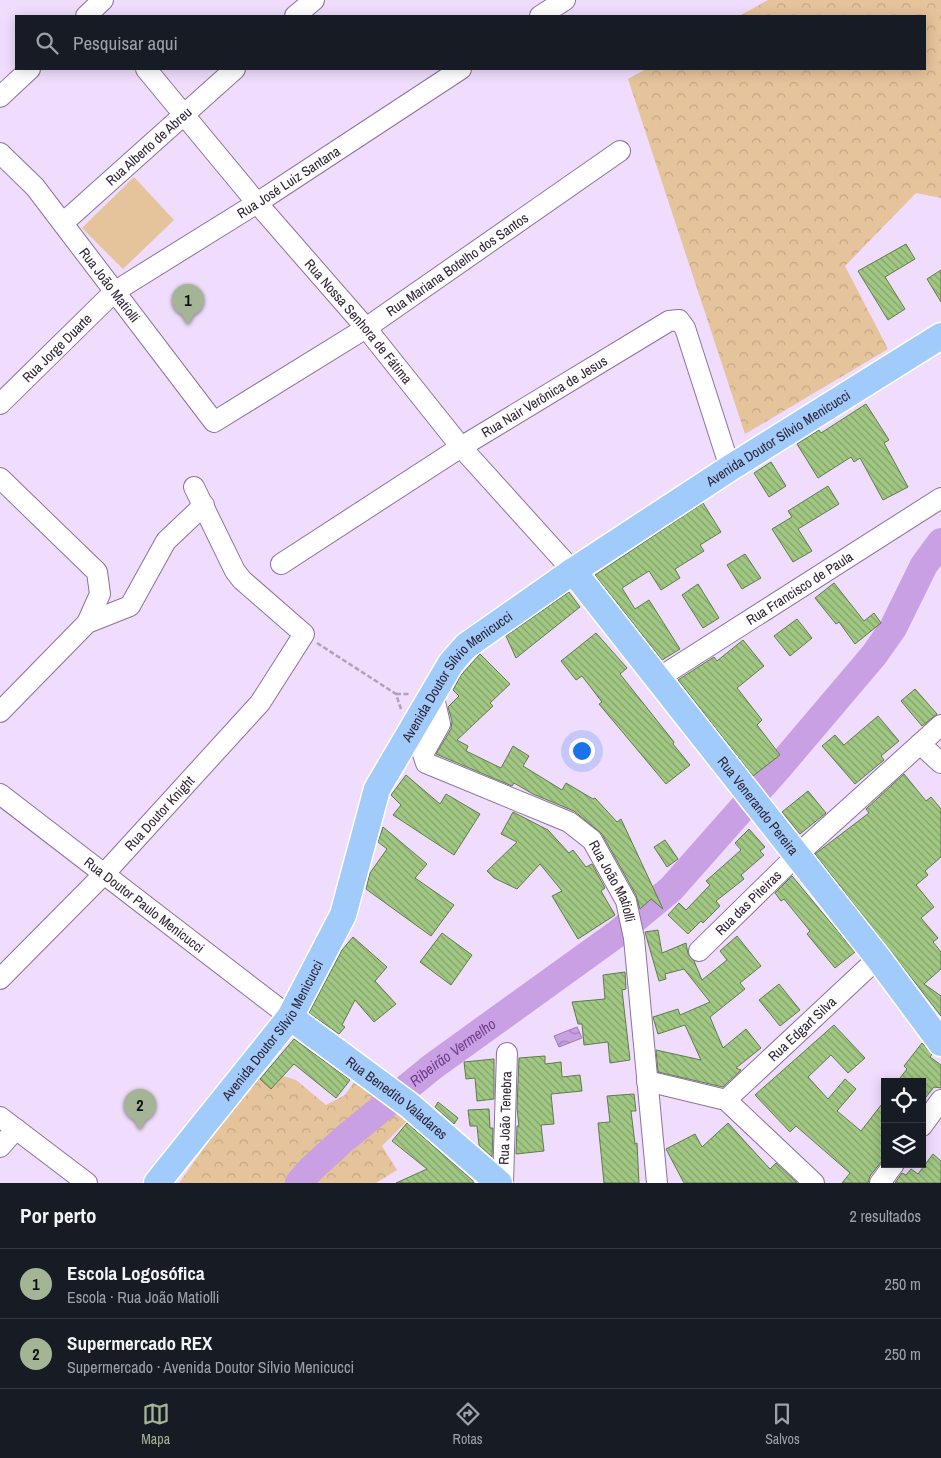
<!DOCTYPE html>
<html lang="pt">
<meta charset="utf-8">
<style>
:root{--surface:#171b24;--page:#242831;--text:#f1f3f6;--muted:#9ea1a6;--line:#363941;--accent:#a4b596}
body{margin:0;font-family:"Archivo Narrow",sans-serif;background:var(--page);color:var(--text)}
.controls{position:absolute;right:15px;bottom:15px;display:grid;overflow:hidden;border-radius:0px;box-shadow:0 2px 12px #0003}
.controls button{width:45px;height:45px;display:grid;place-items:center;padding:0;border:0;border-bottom:1px solid var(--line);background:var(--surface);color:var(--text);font:25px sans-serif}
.you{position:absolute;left:581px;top:750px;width:18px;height:18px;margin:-12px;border:4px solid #fff;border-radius:50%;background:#1a73e8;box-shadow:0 0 0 8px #1a73e833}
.badge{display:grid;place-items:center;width:32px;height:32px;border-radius:50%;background:var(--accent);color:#111;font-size:16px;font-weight:700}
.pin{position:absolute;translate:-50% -41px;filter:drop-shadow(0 1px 2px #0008)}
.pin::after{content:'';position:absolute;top:26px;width:18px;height:15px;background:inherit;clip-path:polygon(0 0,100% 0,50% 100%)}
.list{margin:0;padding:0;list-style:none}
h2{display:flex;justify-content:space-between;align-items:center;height:65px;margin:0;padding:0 20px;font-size:21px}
h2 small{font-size:16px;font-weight:400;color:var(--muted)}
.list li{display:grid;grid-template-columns:32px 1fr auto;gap:15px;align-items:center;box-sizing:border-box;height:70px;padding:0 20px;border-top:1px solid var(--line)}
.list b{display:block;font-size:19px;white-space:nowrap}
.list p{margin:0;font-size:16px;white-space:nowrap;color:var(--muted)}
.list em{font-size:16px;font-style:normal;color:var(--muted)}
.icon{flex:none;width:28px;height:28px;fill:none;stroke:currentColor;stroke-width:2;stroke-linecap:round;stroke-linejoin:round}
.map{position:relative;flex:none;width:941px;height:1183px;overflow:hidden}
.search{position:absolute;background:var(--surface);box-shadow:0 2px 12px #0003;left:15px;right:15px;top:15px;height:55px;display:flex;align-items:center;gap:12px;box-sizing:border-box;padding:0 18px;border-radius:0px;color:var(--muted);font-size:19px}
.sheet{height:205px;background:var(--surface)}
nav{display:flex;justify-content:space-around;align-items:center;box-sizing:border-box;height:70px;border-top:1px solid var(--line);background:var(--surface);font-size:14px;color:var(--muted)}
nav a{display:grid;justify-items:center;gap:2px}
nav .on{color:var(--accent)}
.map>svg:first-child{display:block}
.forest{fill:url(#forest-crowns)}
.garden{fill:#e5c39b}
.water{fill:url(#water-waves);stroke:#9b7baf}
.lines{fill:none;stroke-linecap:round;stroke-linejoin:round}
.river{stroke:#c9a0e3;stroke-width:28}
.building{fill:url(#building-back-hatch);stroke:#617b4b}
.minor-casing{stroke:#8d719f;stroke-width:22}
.major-casing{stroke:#fff;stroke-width:29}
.path{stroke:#b0a0bb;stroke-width:2.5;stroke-dasharray:5 2.5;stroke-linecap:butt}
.minor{stroke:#fff;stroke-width:20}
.major{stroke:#a0cbfa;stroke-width:26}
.labels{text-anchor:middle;stroke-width:5;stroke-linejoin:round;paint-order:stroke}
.street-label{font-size:14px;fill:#302437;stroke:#f6f0fb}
.water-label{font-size:15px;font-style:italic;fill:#6f3c8b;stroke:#f6f0fb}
</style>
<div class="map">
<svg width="941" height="1183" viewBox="0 0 941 1183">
<defs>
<pattern id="forest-crowns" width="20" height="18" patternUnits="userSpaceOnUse" patternTransform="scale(1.25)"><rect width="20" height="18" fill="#e5c39b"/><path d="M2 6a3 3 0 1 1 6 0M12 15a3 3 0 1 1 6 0" fill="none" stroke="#c5a786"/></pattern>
<pattern id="water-waves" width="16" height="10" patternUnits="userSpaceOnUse" patternTransform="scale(1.25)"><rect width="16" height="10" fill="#c9a0e3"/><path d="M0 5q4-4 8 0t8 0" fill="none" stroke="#a482b9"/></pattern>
<pattern id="building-back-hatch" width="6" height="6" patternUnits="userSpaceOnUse" patternTransform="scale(1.25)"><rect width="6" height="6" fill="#a1c883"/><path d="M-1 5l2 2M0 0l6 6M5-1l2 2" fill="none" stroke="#84a26c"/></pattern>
</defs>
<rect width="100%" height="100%" fill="#f0ddfd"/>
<g class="forest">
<path d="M768,0h173v198l-25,-5 -71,73 43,83 -143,85 -117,-355 18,-10h279v-53h-186z"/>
<path d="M256,1075l15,14 12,-13 13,4 30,25 19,-10 9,-13 54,38 -26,26 15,24 -21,13h-197z"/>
</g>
<path class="garden" d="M134,177l40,43 -51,49 -41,-41z"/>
<path class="water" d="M577,1027l5,11 -23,9 -5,-11z"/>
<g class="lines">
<path class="river" id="s1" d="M299,1183l11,-13 34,-31 88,-72 186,-134 53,-44 108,-122 95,-112 19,-27 31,-63 17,-23"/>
</g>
<g class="building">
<path d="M906,244l9,15 -30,18 20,32 -17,11 -30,-49z"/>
<path d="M941,270v32l-14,-23z"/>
<path d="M866,404l23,36 -5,3 24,44 -25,13 -23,-42 -6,4 -3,-5 -33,21 -21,-34 22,-14 2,3z"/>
<path d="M771,462l15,24 -17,11 -15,-24z"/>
<path d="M828,486l11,18 -41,25 14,22 -19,11 -21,-33 20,-12 -4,-6z"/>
<path d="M703,503l18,29 -21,13 4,6 -29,18 5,9 -19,12 -12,-19 -27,17 13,21 14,-9 31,49 -18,11 -67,-85z"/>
<path d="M745,554l16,24 -19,11 -15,-24z"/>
<path d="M834,583l30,38 10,-8 7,10 -26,21 -16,-22 -3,2 -21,-26z"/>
<path d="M698,584l21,34 -16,10 -21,-33z"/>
<path d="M569,592l11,15 -64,51 -10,-22z"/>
<path d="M797,619l15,19 -22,18 -16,-20z"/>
<path d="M596,633l31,35 -7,6 54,68 -1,2 17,21 -24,19 -67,-80 3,-2 -20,-26 -6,4 -15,-19z"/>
<path d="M743,640l21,26 -27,22 25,32 -5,5 23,30 -27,21 -75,-96 36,-23 3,4z"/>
<path d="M480,654l30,30 -20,19 3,3 -36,34 11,6 -2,5 35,17 12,-22 16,10 -6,10 39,24 4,-7 27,16 2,-1 22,24 4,-3 42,90 -12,-10 -11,10 -4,-14 -34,-61 -28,-23 -41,-17 -19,-11 -2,3 -76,-32 15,-25 1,-8 -4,-14 11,-11 -6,-6 8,-15z"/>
<path d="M915,689l22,25 -15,12 -21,-25z"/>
<path d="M878,716l21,25 -18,15 3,4 -29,24 -33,-38 13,-11 9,10z"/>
<path d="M904,774l22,27 5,-4 10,12v48l-16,14 3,4 -12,10 18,22 -13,11 17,20 -5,4 8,10v17l-17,15 17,12v20l-126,-162 54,-41 -3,-4z"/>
<path d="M406,775l34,29 6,-10 34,20 -26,41 -61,-40 8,-10 -10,-10z"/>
<path d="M808,791l18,22 -26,21 -18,-22z"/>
<path d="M513,812l35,18 21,23 4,-3 13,17 6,-3 13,24 -4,3 14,24 -37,24 -26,-43 10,-5 -22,-27 -23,25 -23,-11 -7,-7 30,-29 -16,-8z"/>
<path d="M383,827l44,37 -12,14 39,27 -23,31 -65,-47 4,-16 17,-24 -9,-7z"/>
<path d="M749,829l16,18 -5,4 4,4 -23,20 3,4 -28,22 4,5 -17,17 -2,-2 -13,13 -20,-19 11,-12 7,7 24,-25 -4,-4 35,-31 -6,-7z"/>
<path d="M665,840l13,19 -11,8 -13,-20z"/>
<path d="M792,876l63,76 -20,16 -28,-34 3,-3 -26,-32 -3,2 -6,-8z"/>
<path d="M658,930l4,23 24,-10 2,11 6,7 8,19 25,-20 -7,-9 17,-15 24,30 -21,17 5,6 -35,28 13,31 23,-19 15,19 -25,20 5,2 -18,17 -65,-15 -2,-22 45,10 -16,-35 -27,9 -5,-17 25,-8 2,6 30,-13 -26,-33 -19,5 1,5 -7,2 -14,-49z"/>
<path d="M442,933l30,22 -21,30 -31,-23z"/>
<path d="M353,937l34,30 -12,14 21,23 -22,18 -19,-22 -13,25 3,2 -6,7 -30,-21 33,-63z"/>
<path d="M625,972l1,17 -4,1 8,70 -20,3 -2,-21 -24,3 -2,-21h-4l-6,-22 33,-3 -2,-24z"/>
<path d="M779,984l21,26 -20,16 -21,-26z"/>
<path d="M834,1025l31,33 -17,15 -17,-18 -23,22 20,22 17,-20 11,10 -19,22 24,20 24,-31v57l-15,19 -2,7h-26l8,-10 -54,-47 -6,6 -35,-37z"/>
<path d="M294,1039l56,41 -14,18 -42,-34 -23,25 -11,-10z"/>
<path d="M922,1043l10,11 -2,3 11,8v23l-7,-1 -12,15v-20h-25l10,-13 -3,-3z"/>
<path d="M545,1056v8l16,-2 1,15 18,-2 2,16 -31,3 3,30 -13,1 3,26 -28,3 1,-28h2l-2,-18 2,-50z"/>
<path d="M494,1059v40l-17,2 -2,-23 -9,1 -2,-17z"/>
<path d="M634,1094l2,17h-5l4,33 2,-1 2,40h-35l-6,-60 12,-1 -3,-26z"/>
<path d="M438,1102l20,16 -4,6 -19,-17z"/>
<path d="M489,1109l1,19h3l-1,29 -13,-12 -2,-19h-7l-2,-16z"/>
<path d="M407,1123l65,57 2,3h-78l31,-14 -35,-28z"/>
<path d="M728,1123l42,46 6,-6 21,20h-113l-18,-34 29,-15 7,13z"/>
<path d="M933,1154l8,7v22h-46l7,-10 4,2 5,-6 7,5z"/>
</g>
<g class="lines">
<g class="minor-casing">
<g id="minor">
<path d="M86,16l17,-16"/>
<path d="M295,16l19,-16"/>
<path d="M540,16l25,-16"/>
<path id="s2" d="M146,69l111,134 109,125 95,119 112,124"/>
<path d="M0,97l30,-28"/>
<path id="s3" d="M0,153l35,34 179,235 152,-94 254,-177"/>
<path id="s4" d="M63,223l172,-154"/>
<path id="s5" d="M0,404l114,-112 143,-89 204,-134"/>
<path d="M0,478l97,94 3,22 -13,29"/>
<path id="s6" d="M281,564l180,-117 208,-126 10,-1 6,8 45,140"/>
<path id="s7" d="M657,679l284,-181"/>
<path id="s8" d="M433,693l7,31 -17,30 3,9 143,59 23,18 34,61 8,37 23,245"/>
<path d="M0,712l87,-89 43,-17 36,-65 38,-36"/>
<path d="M920,744l21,19"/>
<path id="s9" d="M0,794l290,223"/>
<path id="s10" d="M699,951l98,-96 144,-130"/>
<path id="s11" d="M0,979l105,-106 155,-170 44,-69 -62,-54 -7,-9 -41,-84"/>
<path d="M647,1081l79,19 88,83"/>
<path id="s12" d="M726,1100l152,-142"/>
<path d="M0,1117l87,66"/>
<path d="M922,1126l19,-26"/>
<path d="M0,1147l16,-18"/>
<path id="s13" d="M503,1183l4,-130"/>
<path d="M880,1183l14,-19"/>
</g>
</g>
<g class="major-casing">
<g id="major">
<path id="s14" d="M573,571l305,387 63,85"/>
<path id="s15" d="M290,1017l119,88 90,78"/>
<path id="s16" d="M157,1183l133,-166 53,-102 34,-126 74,-126 15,-17 107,-75 157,-103 211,-132"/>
</g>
</g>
<g class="path">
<path d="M317,643l79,51 5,15"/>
<path d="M396,694h13"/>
</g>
<use href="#minor" class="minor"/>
<use href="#major" class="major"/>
</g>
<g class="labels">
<g class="street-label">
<text dy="5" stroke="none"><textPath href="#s4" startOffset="115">Rua Alberto de Abreu</textPath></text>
<text dy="5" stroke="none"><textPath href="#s5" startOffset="366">Rua José Luiz Santana</textPath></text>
<text dy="5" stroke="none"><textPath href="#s3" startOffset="634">Rua Mariana Botelho dos Santos</textPath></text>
<text dy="5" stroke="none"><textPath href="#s3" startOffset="172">Rua João Matiolli</textPath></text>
<text dy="5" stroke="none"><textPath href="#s2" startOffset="330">Rua Nossa Senhora de Fátima</textPath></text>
<text dy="5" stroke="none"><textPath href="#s5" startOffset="80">Rua Jorge Duarte</textPath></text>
<text dy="5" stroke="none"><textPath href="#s6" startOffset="312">Rua Nair Verônica de Jesus</textPath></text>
<text dy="5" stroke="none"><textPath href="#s16" startOffset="1002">Avenida Doutor Sílvio Menicucci</textPath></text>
<text dy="5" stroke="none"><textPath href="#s7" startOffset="169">Rua Francisco de Paula</textPath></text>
<text dy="5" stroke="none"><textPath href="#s16" startOffset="598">Avenida Doutor Sílvio Menicucci</textPath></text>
<text dy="5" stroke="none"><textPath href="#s14" startOffset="299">Rua Venerando Pereira</textPath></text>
<text dy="5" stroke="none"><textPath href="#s11" startOffset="230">Rua Doutor Knight</textPath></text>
<text dy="5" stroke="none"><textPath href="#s8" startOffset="306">Rua João Matiolli</textPath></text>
<text dy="5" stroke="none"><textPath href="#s10" startOffset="69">Rua das Piteiras</textPath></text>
<text dy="5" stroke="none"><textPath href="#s9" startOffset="182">Rua Doutor Paulo Menicucci</textPath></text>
<text dy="5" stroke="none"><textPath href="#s16" startOffset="192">Avenida Doutor Sílvio Menicucci</textPath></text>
<text dy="5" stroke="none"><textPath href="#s12" startOffset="104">Rua Edgart Silva</textPath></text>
<text dy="5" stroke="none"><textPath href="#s15" startOffset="134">Rua Benedito Valadares</textPath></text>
<text dy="5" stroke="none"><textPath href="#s13" startOffset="65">Rua João Tenebra</textPath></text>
</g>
<g class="water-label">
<text dy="5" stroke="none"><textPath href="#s1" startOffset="202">Ribeirão Vermelho</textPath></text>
</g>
</g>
</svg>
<div class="controls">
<button><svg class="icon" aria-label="locate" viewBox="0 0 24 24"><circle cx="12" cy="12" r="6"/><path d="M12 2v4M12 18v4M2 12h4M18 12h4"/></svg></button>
<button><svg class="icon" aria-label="layers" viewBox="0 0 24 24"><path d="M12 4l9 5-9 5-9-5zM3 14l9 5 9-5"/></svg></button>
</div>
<div class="you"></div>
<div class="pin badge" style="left:188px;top:325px">1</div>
<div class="pin badge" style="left:140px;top:1130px">2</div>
<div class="search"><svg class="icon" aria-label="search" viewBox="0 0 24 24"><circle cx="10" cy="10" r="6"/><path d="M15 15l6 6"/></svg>Pesquisar aqui</div>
</div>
<section class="sheet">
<h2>Por perto<small>2 resultados</small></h2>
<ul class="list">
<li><span class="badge">1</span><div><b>Escola Logosófica</b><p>Escola · Rua João Matiolli</p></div><em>250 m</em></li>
<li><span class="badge">2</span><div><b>Supermercado REX</b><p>Supermercado · Avenida Doutor Sílvio Menicucci</p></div><em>250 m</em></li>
</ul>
</section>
<nav>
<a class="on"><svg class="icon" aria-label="map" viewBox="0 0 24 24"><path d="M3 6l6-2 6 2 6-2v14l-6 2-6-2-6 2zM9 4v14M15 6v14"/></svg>Mapa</a>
<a><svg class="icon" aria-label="directions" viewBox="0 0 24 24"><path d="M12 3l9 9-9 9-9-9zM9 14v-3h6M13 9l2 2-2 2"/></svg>Rotas</a>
<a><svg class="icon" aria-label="saved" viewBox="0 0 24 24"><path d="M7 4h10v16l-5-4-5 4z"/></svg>Salvos</a>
</nav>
